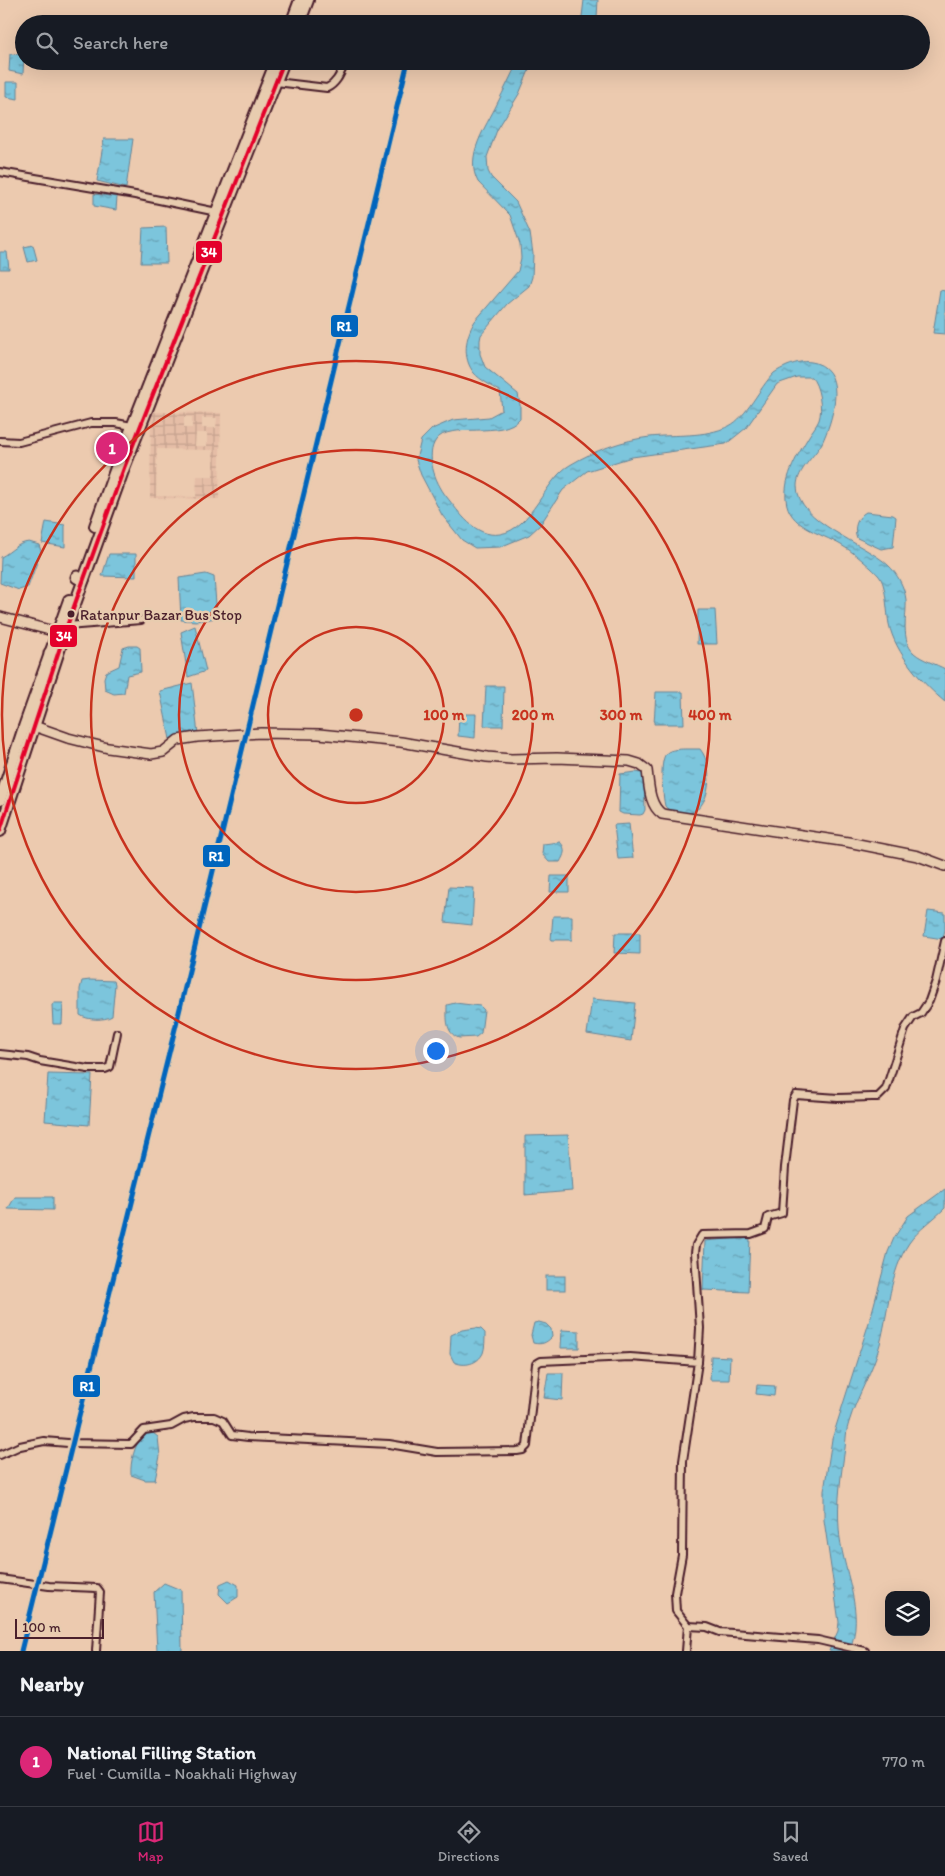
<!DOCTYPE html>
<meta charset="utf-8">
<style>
:root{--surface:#171b24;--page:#242831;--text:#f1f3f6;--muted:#9ea1a6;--line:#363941;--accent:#db2777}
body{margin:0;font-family:Itim,sans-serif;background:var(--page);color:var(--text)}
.controls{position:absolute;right:15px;bottom:15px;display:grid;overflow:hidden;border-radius:10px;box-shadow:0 5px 20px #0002}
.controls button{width:45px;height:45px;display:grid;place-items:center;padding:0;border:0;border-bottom:1px solid var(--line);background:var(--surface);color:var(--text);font:25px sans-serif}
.scale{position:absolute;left:15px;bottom:12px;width:89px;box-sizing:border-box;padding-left:5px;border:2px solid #4a1f2b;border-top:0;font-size:14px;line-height:18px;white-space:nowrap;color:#4a1f2b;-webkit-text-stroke:4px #e8ccaf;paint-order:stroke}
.you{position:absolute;left:435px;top:1050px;width:18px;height:18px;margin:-12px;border:4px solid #fff;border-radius:50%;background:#1a73e8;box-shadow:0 0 0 8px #1a73e833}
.badge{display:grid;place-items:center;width:32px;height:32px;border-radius:50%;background:var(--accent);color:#fff;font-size:16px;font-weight:700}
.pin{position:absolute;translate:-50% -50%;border:2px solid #fff;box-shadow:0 1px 5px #0006}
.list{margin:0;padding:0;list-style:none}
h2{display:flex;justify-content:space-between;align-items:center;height:65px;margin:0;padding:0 20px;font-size:21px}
h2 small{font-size:16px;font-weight:400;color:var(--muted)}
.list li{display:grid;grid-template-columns:32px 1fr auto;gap:15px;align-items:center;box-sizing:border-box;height:90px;padding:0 20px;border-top:1px solid var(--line)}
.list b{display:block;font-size:19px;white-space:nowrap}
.list p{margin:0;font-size:16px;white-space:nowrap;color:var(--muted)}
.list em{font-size:16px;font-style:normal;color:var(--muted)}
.icon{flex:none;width:28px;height:28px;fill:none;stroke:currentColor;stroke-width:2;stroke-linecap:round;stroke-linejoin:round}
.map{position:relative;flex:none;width:945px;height:1651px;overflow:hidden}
.search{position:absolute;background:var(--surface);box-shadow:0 5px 20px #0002;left:15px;right:15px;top:15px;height:55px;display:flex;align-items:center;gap:12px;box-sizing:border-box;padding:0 18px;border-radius:28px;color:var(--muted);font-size:19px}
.sheet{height:155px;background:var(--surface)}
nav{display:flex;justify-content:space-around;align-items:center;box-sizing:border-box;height:70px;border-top:1px solid var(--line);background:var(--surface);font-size:14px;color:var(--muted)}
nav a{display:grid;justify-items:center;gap:2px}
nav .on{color:var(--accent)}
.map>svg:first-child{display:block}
.industrial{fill:url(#industrial-grid);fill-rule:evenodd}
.water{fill:url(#water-ripples);stroke:#678395}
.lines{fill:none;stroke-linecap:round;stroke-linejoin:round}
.minor-casing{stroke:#4a1f2b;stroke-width:10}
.secondary-casing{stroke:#4a1f2b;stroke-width:12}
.primary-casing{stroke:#4a1f2b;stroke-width:14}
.trunk-casing{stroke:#4a1f2b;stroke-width:15}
.minor{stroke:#e8ccaf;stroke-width:6}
.secondary{stroke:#e8ccaf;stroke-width:9}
.primary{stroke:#e8ccaf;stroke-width:10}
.trunk{stroke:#e8ccaf;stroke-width:11}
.bus-1-casing{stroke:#e8ccaf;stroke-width:8}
.bus-1{stroke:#e4002b;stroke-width:4}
.rail-1-casing{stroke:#e8ccaf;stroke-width:9}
.rail-1{stroke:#0065bd;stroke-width:5}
.ring{fill:none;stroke:#c8321e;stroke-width:2.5}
.bus-dot{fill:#4a1f2b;stroke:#e8ccaf;stroke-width:2}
.labels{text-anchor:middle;stroke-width:5;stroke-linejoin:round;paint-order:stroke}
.bus-label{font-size:15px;fill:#4a1f2b;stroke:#e8ccaf;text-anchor:start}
.centre{fill:#c8321e;stroke:#e8ccaf;stroke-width:2.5}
.ring-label{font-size:15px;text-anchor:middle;font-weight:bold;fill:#c8321e;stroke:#e8ccaf;stroke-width:5;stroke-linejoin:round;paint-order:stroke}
.line-badge{stroke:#e8ccaf;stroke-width:2}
.badge-label{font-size:14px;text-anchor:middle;font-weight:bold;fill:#fff}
</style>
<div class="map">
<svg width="945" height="1651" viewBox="0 0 945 1651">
<defs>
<pattern id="industrial-grid" width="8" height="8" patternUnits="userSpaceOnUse" patternTransform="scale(1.25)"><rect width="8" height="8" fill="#e5bda6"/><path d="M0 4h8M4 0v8" fill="none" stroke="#c6a28f"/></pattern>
<pattern id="water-ripples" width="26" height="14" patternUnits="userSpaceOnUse" patternTransform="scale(1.25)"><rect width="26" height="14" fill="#7bc5dc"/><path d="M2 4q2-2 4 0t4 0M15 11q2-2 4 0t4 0" fill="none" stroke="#679fb3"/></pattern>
</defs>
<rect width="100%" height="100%" fill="#eccaaf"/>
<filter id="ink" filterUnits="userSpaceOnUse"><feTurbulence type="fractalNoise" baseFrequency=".02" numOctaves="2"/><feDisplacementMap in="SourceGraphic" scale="10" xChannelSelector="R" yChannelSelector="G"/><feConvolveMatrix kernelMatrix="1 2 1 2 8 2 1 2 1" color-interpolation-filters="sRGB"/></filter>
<g filter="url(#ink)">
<path class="industrial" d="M151,412l70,1 -2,86 -69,-1zM184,417h8v11h-8zM202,418h15l-1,10h-14zM196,433h11v13h-12zM157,449l56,1v26h-16l-1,21 -40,-1z"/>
<g class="water">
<path d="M584,0h14l-1,17 -3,7h-17l5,-7z"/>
<path d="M10,54l14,1 -1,19 -14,-3z"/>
<path d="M518,61h15l-14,33 -22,36 -10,27 1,14 3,6 25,25 14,31 3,21 -1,23 -3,9 -22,18 -26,31 -1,5v14l5,13 33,27 2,11v13c-17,22 -71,3 -84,22 -11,15 -1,42 10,56 13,16 29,42 54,38 32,-5 45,-55 70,-69 23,-14 53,-25 80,-28 26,-3 54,1 79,-11 18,-9 30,-38 45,-53 4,-3 9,-5 13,-7 10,-4 18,-6 29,-3 32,10 16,59 6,80 -7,13 -25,27 -25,43 0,36 67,57 91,79 9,8 17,23 18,35 1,16 -6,40 8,53 8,7 22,11 31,16v33c-22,-18 -50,-49 -56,-78 -2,-10 -3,-37 -8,-45 -2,-4 -7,-8 -10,-11 -9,-8 -19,-17 -30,-23 -20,-12 -53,-18 -55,-46 -2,-24 12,-44 23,-63 3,-5 8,-11 10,-16 4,-11 0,-36 -8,-43h-14l-20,7 -31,44 -20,16 -94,13 -45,14 -24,19 -23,35 -11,10 -29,12 -25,1 -13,-8 -20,-25 -21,-40 -5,-15 5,-20 11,-11 21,-9 36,-3 13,-7 -2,-19c-8,-5 -20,-11 -26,-18 -12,-15 -9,-36 1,-52l43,-50 3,-13 -1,-14 -10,-29 -32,-33c-14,-26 8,-55 19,-78 7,-14 14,-28 21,-43z"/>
<path d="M6,82h12v17l-12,-2z"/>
<path d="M104,139h29l-7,49 -29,-7z"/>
<path d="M94,194l23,3 -1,13 -22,-4z"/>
<path d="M166,227l1,36h-26l2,-35z"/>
<path d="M33,245l4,15 -9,2 -4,-15z"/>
<path d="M0,252h7l2,17h-9z"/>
<path d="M940,290l5,1v43l-12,-1z"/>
<path d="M866,512l27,3 3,2 -3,30 -12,2 -24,-11c-4,-10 0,-21 9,-26z"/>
<path d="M46,522l19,3v22l-23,-4z"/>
<path d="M29,542l10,3 2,6 -13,36 -9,3 -19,-7 1,-26c10,-5 16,-14 28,-15z"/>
<path d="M109,554h27v23l-34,-1z"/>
<path d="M206,574l8,3 3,41 -21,3 -15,-1 -2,-42z"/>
<path d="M698,610h17l2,34h-20z"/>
<path d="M195,626l11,45 -18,6 -7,-45z"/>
<path d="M129,646h8l3,2 1,24 -14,3 -3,18 -10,1 -9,-4 -1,-12 2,-6 13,-6 4,-18z"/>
<path d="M192,683l6,51 -16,1 -12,4 -10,-48z"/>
<path d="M486,686h18l-1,40h-19z"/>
<path d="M656,692h27l1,32h-30z"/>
<path d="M459,714h17l-1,24 -17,-2z"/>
<path d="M687,749h13c16,19 11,72 -22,64 -6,-1 -9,-2 -13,-7 -2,-9 -7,-49 3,-54 5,-3 14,-3 19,-3z"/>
<path d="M636,772l5,1 3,3 1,34 -2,4 -3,1 -17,-1 -4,-2 1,-38z"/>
<path d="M629,824l4,34 -15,1 -4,-34z"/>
<path d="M560,842c7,7 4,13 0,20h-11l-7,-8 1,-10z"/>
<path d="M551,876h18v16h-19z"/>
<path d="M449,887l25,1 -2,37 -27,-3z"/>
<path d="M928,911l17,2v16l-2,10 -19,-3z"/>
<path d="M553,916h19v24h-21z"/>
<path d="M615,933h25v21l-26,-1z"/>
<path d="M90,980l24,1 1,3 -3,32c-8,5 -25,4 -32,-1v-26l2,-8z"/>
<path d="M592,999l43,4 -4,38 -44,-7z"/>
<path d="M55,1003h8l-1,21h-9l-1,-19z"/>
<path d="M455,1003l25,3 4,4 -3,23 -5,4 -17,1c-14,-5 -12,-20 -12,-33z"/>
<path d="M48,1074l44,1 -3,50 -44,-4z"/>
<path d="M568,1135l4,56 -47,4v-59z"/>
<path d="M945,1189v19c-11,11 -27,22 -36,35 -20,30 -20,68 -29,101 -7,27 -23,52 -31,78 -3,8 -3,18 -4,26 -4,27 -8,53 -6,80 2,41 28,83 10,123h-20l9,-20 1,-9 -15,-102v-29l8,-52 39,-123 17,-64 6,-14 14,-22z"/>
<path d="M15,1197h38v13l-45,-1z"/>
<path d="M750,1237l-2,55 -45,-2 2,-49z"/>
<rect x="546" y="1276" width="19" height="14"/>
<path d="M539,1322l7,2 5,5 1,8c-6,6 -10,8 -19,6l-2,-8 3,-12z"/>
<path d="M476,1328l5,1 4,4c0,6 0,15 -2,20 -5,11 -19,14 -29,9l-4,-8 1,-19 11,-5z"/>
<path d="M562,1330l17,1v17h-18z"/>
<path d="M711,1356l19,1 -1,23h-19z"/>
<path d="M548,1373h15l-1,27 -18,-2z"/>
<path d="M757,1385l18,1 -1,10 -18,-2z"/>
<path d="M153,1433l5,4 2,19 -5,24h-10l-14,-5c-1,-15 4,-28 11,-41z"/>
<path d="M229,1580l9,5v12l-10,6 -9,-9 1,-10z"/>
<path d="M164,1583l17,7 1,61h-25l-3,-59z"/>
</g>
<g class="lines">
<g class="minor-casing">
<g id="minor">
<path d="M276,82l51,6c11,-5 14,-17 19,-27"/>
<path d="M0,172l135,23 82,17"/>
<path d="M0,441l19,1 72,-19h25l16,3"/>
<path d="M67,626l74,-6"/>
<path d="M0,1054l28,3 12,4 48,8h17l5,-2 7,-34"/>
<path d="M698,1362l2,-34 -5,-75 1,-8 6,-10 49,-1 14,-5 3,-12 14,-4 3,-46 8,-67 3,-5 42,3 34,-1h6l8,-8 19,-60 8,-12 8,-4 8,-12 7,-20 9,-40"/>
<path d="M0,1455l20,-9 24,-5 24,2 63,1 13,-14 27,-4 13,-7 10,-2h20l9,4 9,14 16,2 141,7 48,8 80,-1 6,-1 4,-4 9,-82 5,-3 89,-4 68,5 -15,99 -1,94 -7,38 1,18 12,15 -2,25"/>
<path d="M0,1579l49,7 48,2 3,4 -4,59"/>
<path d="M688,1626l19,1 13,5 98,8 47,11"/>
</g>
</g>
<g class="secondary-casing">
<g id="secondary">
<path d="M0,617l57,15"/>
<path d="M34,726l34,12 40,10 43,6 12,-2 15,-12 19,-3 64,-4 58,1 82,8 86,15 24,2 46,-1 72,3 10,3 8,6c2,15 2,35 15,44l186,28 70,14 27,10"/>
</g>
</g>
<g class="primary-casing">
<g id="primary">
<path d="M291,24l9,-24"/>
<path d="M299,24l9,-24"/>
<path d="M95,526l22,-61 159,-404"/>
<path d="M0,800l24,-73 45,-127"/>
<path d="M0,831l67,-205 57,-158 160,-407"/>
</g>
</g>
<g class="trunk-casing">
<g id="trunk">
<path d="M77,577l6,3"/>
<path d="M50,653l7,1"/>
</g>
</g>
<use href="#minor" class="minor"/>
<use href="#secondary" class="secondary"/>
<use href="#primary" class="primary"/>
<use href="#trunk" class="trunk"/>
<g class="bus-1-casing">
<path id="bus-1" d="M0,831l67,-205 57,-158 160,-407"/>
</g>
<use href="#bus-1" class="bus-1"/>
<g class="rail-1-casing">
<path id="rail-1" d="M21,1651l153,-618 234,-972"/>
</g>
<use href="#rail-1" class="rail-1"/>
</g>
</g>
<g class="ring">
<circle cx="356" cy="715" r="88"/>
<circle cx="356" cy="715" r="177"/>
<circle cx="356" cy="715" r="265"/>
<circle cx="356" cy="715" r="354"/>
</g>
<circle class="bus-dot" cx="71" cy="614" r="4.5"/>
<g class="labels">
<g class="bus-label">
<text x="80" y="620">Ratanpur Bazar Bus Stop</text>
</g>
</g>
<circle cx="356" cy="715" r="8" class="centre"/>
<g class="ring-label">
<text x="444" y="720">100 m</text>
<text x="533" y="720">200 m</text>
<text x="621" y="720">300 m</text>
<text x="710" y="720">400 m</text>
</g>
<g class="line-badge">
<rect x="195" y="240" width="28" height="24" rx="5" fill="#e4002b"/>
<rect x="330" y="314" width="29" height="24" rx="5" fill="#0065bd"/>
<rect x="49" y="624" width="29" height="24" rx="5" fill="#e4002b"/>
<rect x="202" y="844" width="29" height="24" rx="5" fill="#0065bd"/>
<rect x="72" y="1374" width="29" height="24" rx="5" fill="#0065bd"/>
</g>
<g class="badge-label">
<text x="209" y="257">34</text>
<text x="344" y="331">R1</text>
<text x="64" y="641">34</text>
<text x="216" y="861">R1</text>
<text x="87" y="1391">R1</text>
</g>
</svg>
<div class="controls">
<button><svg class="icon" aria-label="layers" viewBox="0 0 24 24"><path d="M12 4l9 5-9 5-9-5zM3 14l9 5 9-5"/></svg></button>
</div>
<div class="scale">100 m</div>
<div class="you"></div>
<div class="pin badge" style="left:112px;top:448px">1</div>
<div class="search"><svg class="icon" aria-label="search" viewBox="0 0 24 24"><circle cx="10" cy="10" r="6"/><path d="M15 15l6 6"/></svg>Search here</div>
</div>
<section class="sheet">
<h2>Nearby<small></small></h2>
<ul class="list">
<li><span class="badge">1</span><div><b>National Filling Station</b><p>Fuel · Cumilla - Noakhali Highway</p></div><em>770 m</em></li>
</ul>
</section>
<nav>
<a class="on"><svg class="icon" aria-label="map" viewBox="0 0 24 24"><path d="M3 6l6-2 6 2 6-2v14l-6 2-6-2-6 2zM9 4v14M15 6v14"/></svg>Map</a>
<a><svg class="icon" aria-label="directions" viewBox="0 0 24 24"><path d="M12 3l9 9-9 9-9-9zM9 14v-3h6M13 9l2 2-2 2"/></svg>Directions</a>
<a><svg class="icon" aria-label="saved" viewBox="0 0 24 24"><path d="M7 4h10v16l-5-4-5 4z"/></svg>Saved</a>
</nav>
